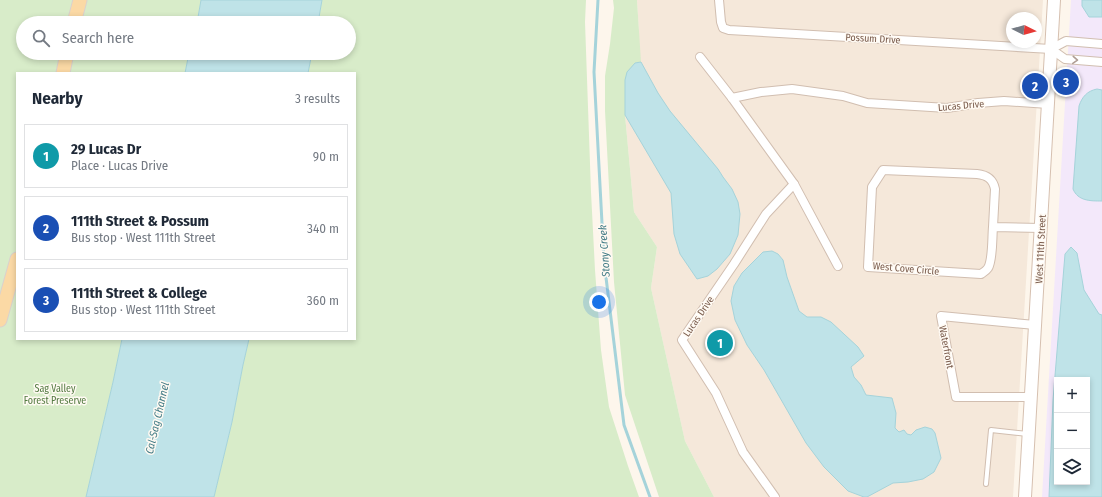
<!DOCTYPE html>
<meta charset="utf-8">
<style>
:root{--surface:#fff;--page:#f2f2f3;--text:#1f2937;--muted:#747a83;--line:#e0e1e3;--accent:#e76f51}
body{margin:0;font-family:"Fira Sans Condensed",sans-serif;background:var(--page);color:var(--text)}
.controls{position:absolute;right:12px;bottom:12px;display:grid;overflow:hidden;border-radius:0px;box-shadow:0 2px 6px #0003}
.controls button{width:36px;height:36px;display:grid;place-items:center;padding:0;border:0;border-bottom:1px solid var(--line);background:var(--surface);color:var(--text);font:20px sans-serif}
.compass{position:absolute;left:1006px;top:12px;width:36px;height:36px;border-radius:50%;background:var(--surface);box-shadow:0 2px 6px #0003;rotate:95deg}
.you{position:absolute;left:599px;top:302px;width:14px;height:14px;margin:-10px;border:3px solid #fff;border-radius:50%;background:#1a73e8;box-shadow:0 0 0 6px #1a73e833}
.badge{display:grid;place-items:center;width:26px;height:26px;border-radius:50%;background:var(--accent);color:#fff;font-size:13px;font-weight:700}
.pin{position:absolute;translate:-50% -50%;border:2px solid #fff;box-shadow:0 1px 4px #0006}
.list{margin:0;padding:0;list-style:none}
h2{display:flex;justify-content:space-between;align-items:center;height:52px;margin:0;padding:0 16px;font-size:17px}
h2 small{font-size:13px;font-weight:400;color:var(--muted)}
.list li{display:grid;grid-template-columns:26px 1fr auto;gap:12px;align-items:center;box-sizing:border-box;height:64px;margin:0 8px 8px;padding:0 8px;border:1px solid var(--line);border-radius:0px}
.list b{display:block;font-size:15px;white-space:nowrap}
.list p{margin:0;font-size:13px;white-space:nowrap;color:var(--muted)}
.list em{font-size:13px;font-style:normal;color:var(--muted)}
.icon{flex:none;width:22px;height:22px;fill:none;stroke:currentColor;stroke-width:2;stroke-linecap:round;stroke-linejoin:round}
.map{position:relative;flex:none;width:1102px;height:497px;overflow:hidden}
.search{position:absolute;background:var(--surface);box-shadow:0 2px 6px #0003;left:16px;top:16px;width:340px;height:44px;display:flex;align-items:center;gap:10px;box-sizing:border-box;padding:0 14px;border-radius:22px;color:var(--muted);font-size:15px}
.panel{position:absolute;background:var(--surface);box-shadow:0 2px 6px #0003;left:16px;top:72px;width:340px;height:268px;border-radius:0px}
.map>svg:first-child{display:block}
.residential{fill:#f5e8da;fill-rule:evenodd}
.education{fill:#f3e8fa;fill-rule:evenodd}
.green{fill:#d8ecc9}
.water{fill:#bfe3e8;stroke:#a5d3da;fill-rule:evenodd}
.lines{fill:none;stroke-linecap:round;stroke-linejoin:round}
.stream{stroke:#a5d3da;stroke-width:3}
.service-casing{stroke:#d1beb0;stroke-width:6}
.minor-casing{stroke:#d1beb0;stroke-width:10}
.secondary-casing{stroke:#d6c0b0;stroke-width:14}
.primary-casing{stroke:#dad1cd;stroke-width:15}
.service{stroke:#fff;stroke-width:4}
.minor{stroke:#fff;stroke-width:8}
.secondary{stroke:#fff;stroke-width:12}
.primary{stroke:#fbd9a5;stroke-width:13}
.oneway{stroke:#af9d94}
.labels{text-anchor:middle;stroke-width:3;stroke-linejoin:round;paint-order:stroke}
.street-label{font-size:10px;fill:#7a5c4d;stroke:#fffaf3}
.park-label{font-size:10px;fill:#537a41;stroke:#fffaf3}
.water-label{font-size:11px;font-style:italic;fill:#437c86;stroke:#fffaf3}
</style>
<div class="map">
<svg width="1102" height="497" viewBox="0 0 1102 497">
<rect width="100%" height="100%" fill="#fdf6ec"/>
<path class="residential" d="M637,0h406l-30,497h-299l-29,-56 -34,-153 6,-41 -23,-35 -9,-97 10,-52 4,-31zM1012,18h24v24h-24z"/>
<path class="education" d="M1071,0h31v497h-60zM1057,380h30v102h-30z"/>
<g class="green">
<path d="M0,0h201l-4,23h-174v30h166l-4,20h-168v266h105l-9,43 -27,115h-86z"/>
<path d="M322,0h264l-1,22 6,170 4,78 6,80 8,57 19,59 11,31h-425l18,-75 11,-57 6,-26h106v-266h-47l4,-20h37v-30h-31z"/>
<path d="M613,0h24l4,62 -6,1 -10,17v35l9,97 23,35 -6,41 34,153 29,56h-55l-34,-102 -11,-113 -9,-171v-35l5,-32 4,-36z"/>
</g>
<g class="water">
<path d="M201,0h121l-4,23h-121z"/>
<path d="M1082,0h20v17h-13l-7,-11z"/>
<path d="M189,53h123l-4,20h-123z"/>
<path d="M641,62l17,31 12,18 48,58 5,8 9,12 6,13 2,12 -2,21 -8,19 -13,15 -9,7 -11,3 -17,-25 -6,-20 -3,-41 -46,-78v-35l2,-8 8,-9z"/>
<path d="M1097,89l5,1v111c-12,0 -24,0 -29,-12l6,-83c3,-9 8,-15 18,-17z"/>
<path d="M1071,247l6,6 7,37 15,24 3,1v182h-53l4,-97 12,-146zM1057,380h30v102h-30z"/>
<path d="M772,251l6,3 5,6 4,17 12,34 8,6h14l10,5 27,25 6,9 -13,11 3,10 7,8 5,10 26,3 4,15 -1,15 4,4 5,-2 3,4 4,1 5,-5 9,-3 7,2 3,4 6,25 -7,14 -11,7 -15,3 -15,1 -26,14h-3l-16,-6 -24,-24 -18,-24 -42,-73 -17,-25 -12,-25 -4,-19 3,-15 8,-13 21,-21z"/>
<path d="M122,339h127l-6,26 -11,57 -18,75h-128l27,-115z"/>
</g>
<g class="lines">
<path class="stream" d="M598,0l-4,72 10,189 20,164 26,72"/>
<g class="service-casing">
<path id="service" d="M986,484l5,-54 37,4"/>
</g>
<g class="minor-casing">
<g id="minor">
<path d="M719,0l2,22 2,6 6,2 322,19"/>
<path d="M1051,49l14,10 37,3"/>
<path d="M1051,49l15,-8 36,3"/>
<path d="M700,57l32,41 62,86 44,82"/>
<path d="M732,98l29,-6 31,-3 51,7 24,7 80,5 31,-5 26,-2 44,3"/>
<path d="M993,227c-1,10 0,33 -5,41 -2,3 -4,4 -7,6l-113,-7 4,-80 11,-17 94,4c10,1 16,5 18,15l-2,38 48,1"/>
<path d="M1031,397h-75l-15,-81 94,9"/>
<path d="M775,497l-32,-45 -27,-59 -34,-53 52,-76 32,-50 28,-30"/>
</g>
</g>
<g class="secondary-casing">
<path id="secondary" d="M1025,497l29,-497"/>
</g>
<g class="primary-casing">
<g id="primary">
<path d="M74,23l6,-23"/>
<path d="M63,73l4,-20"/>
<path d="M0,320l17,-61"/>
</g>
</g>
<use href="#service" class="service"/>
<use href="#minor" class="minor"/>
<use href="#secondary" class="secondary"/>
<use href="#primary" class="primary"/>
</g>
<defs><path id="oneway-chevron" d="M-2-3.5L2.5 0L-2 3.5" fill="none" stroke-width="1.6" stroke-linecap="round" stroke-linejoin="round"/></defs>
<use class="oneway" href="#oneway-chevron" transform="translate(1075 60) rotate(4)"/>
<g class="labels">
<g class="street-label">
<text transform="translate(873 38) rotate(3)" y="4">Possum Drive</text>
<text transform="translate(961 105) rotate(-5)" y="4">Lucas Drive</text>
<text transform="translate(1040 249) rotate(-87)" y="4">West 111th Street</text>
<text transform="translate(906 268) rotate(5)" y="4">West Cove Circle</text>
<text transform="translate(698 316) rotate(-56)" y="4">Lucas Drive</text>
<text transform="translate(947 347) rotate(79)" y="4">Waterfront</text>
</g>
<g class="park-label">
<text x="55" y="392">Sag Valley<tspan x="55" dy="12">Forest Preserve</tspan></text>
</g>
<g class="water-label">
<text transform="translate(604 251) rotate(-94)" y="4">Stony Creek</text>
<text transform="translate(157 418) rotate(-77)" y="4">Cal-Sag Channel</text>
</g>
</g>
</svg>
<div class="controls">
<button>+</button>
<button>−</button>
<button><svg class="icon" aria-label="layers" viewBox="0 0 24 24"><path d="M12 4l9 5-9 5-9-5zM3 14l9 5 9-5"/></svg></button>
</div>
<svg class="compass" viewBox="-18 -18 36 36"><path d="M0-13l5 13h-10z" fill="#e53935"/><path d="M0 13l5-13h-10z" fill="#747a83"/></svg>
<div class="you"></div>
<div class="pin badge" style="left:720px;top:343px;background:#0f9aa8">1</div>
<div class="pin badge" style="left:1035px;top:86px;background:#1a4fb4">2</div>
<div class="pin badge" style="left:1066px;top:82px;background:#1a4fb4">3</div>
<div class="search"><svg class="icon" aria-label="search" viewBox="0 0 24 24"><circle cx="10" cy="10" r="6"/><path d="M15 15l6 6"/></svg>Search here</div>
<section class="panel">
<h2>Nearby<small>3 results</small></h2>
<ul class="list">
<li><span class="badge" style="background:#0f9aa8">1</span><div><b>29 Lucas Dr</b><p>Place · Lucas Drive</p></div><em>90 m</em></li>
<li><span class="badge" style="background:#1a4fb4">2</span><div><b>111th Street &amp; Possum</b><p>Bus stop · West 111th Street</p></div><em>340 m</em></li>
<li><span class="badge" style="background:#1a4fb4">3</span><div><b>111th Street &amp; College</b><p>Bus stop · West 111th Street</p></div><em>360 m</em></li>
</ul>
</section>
</div>
